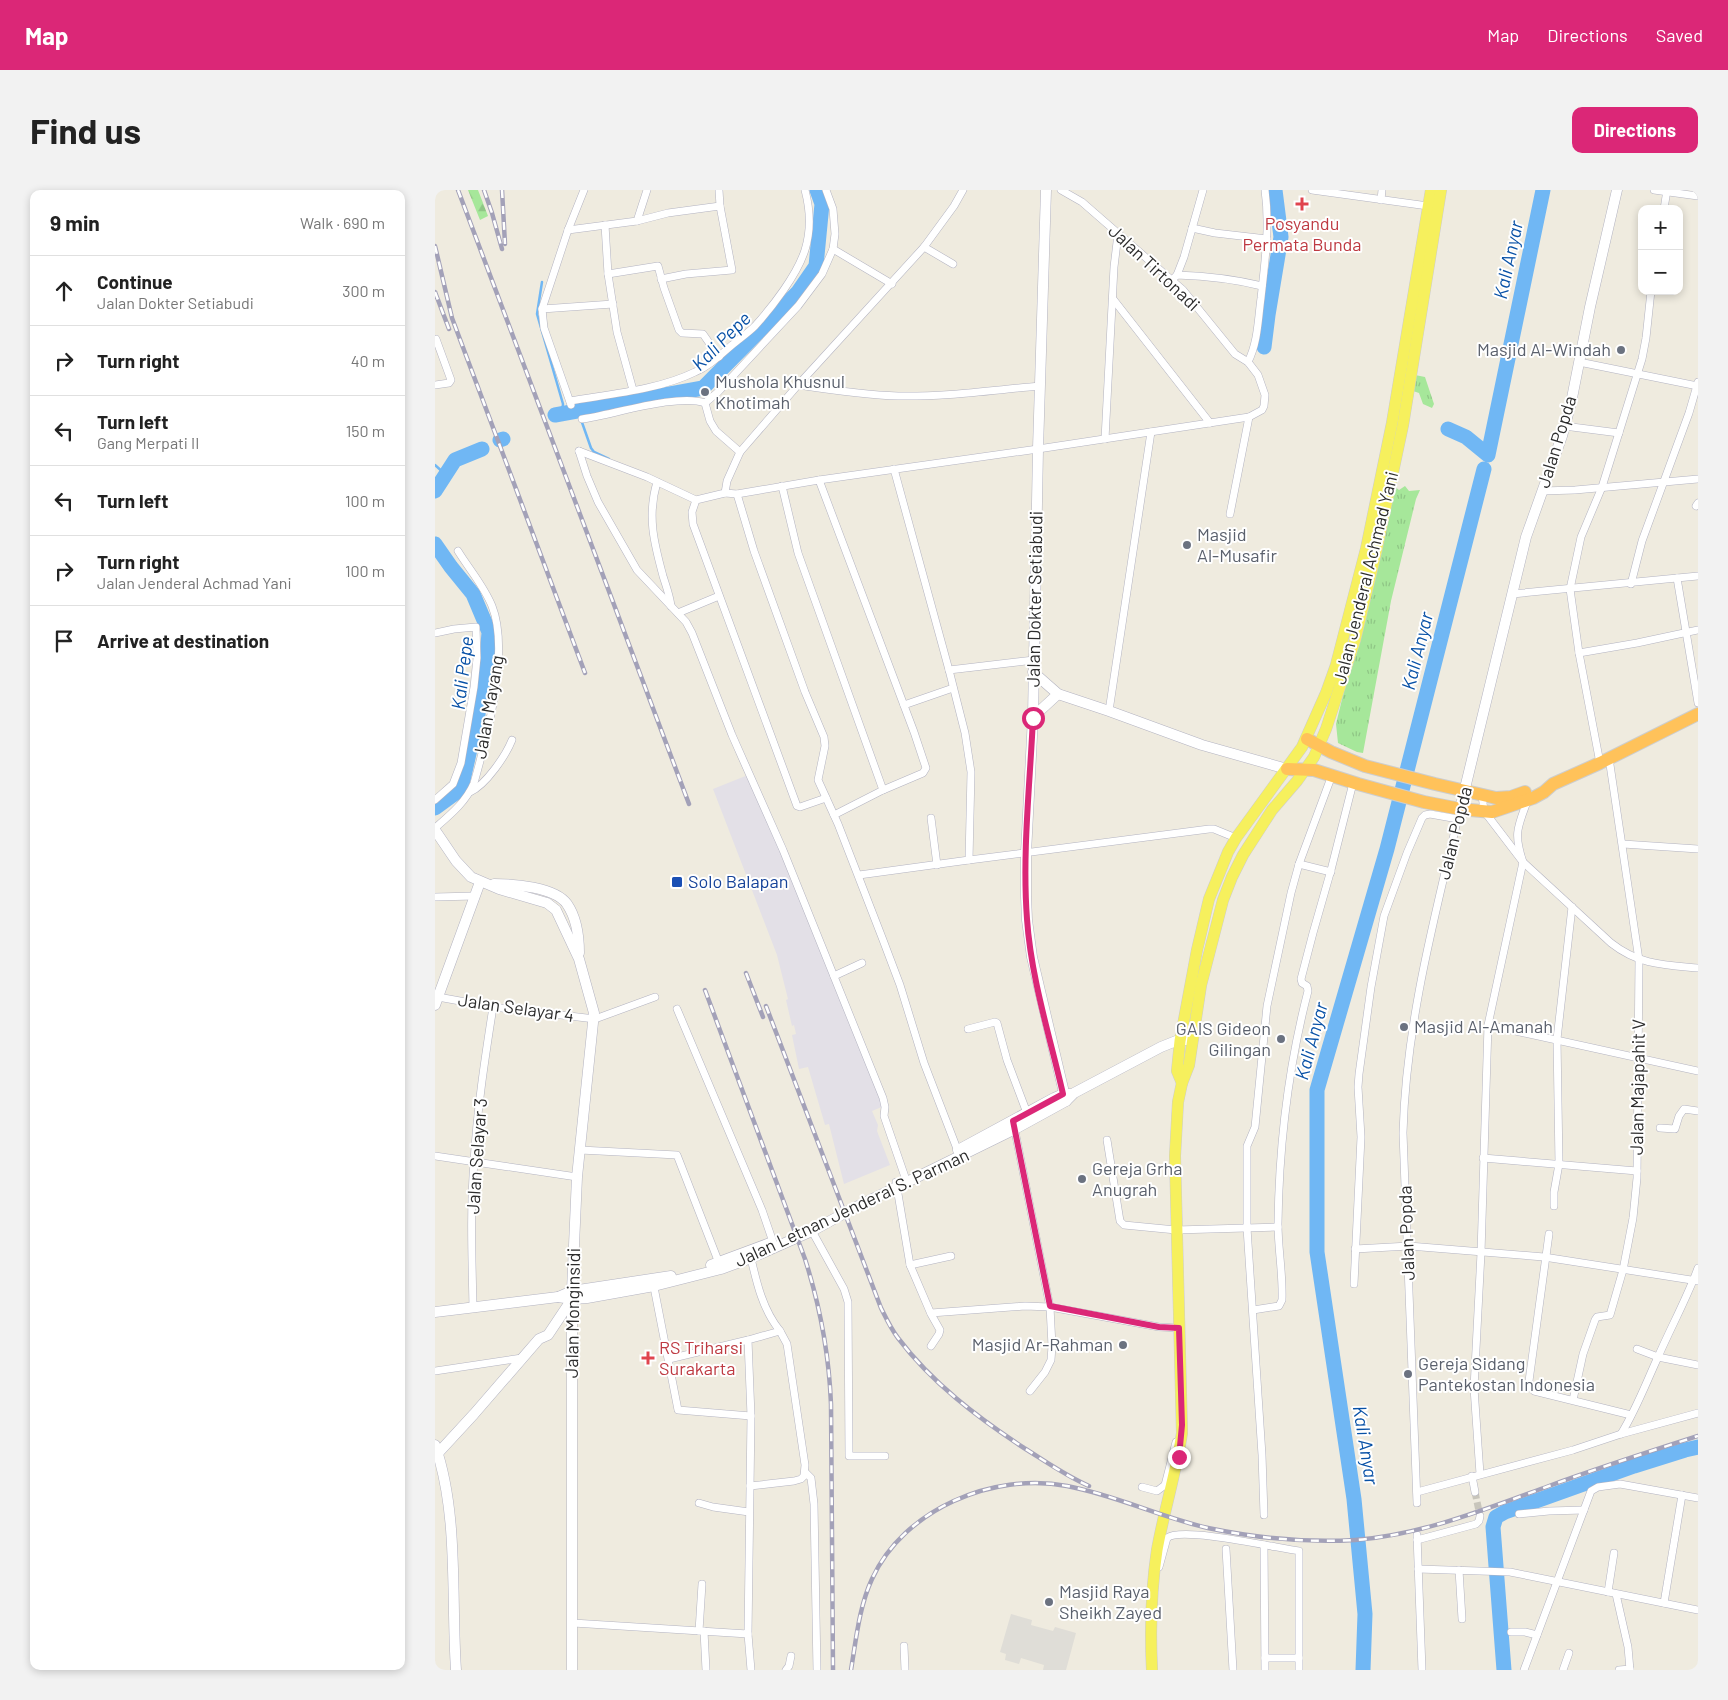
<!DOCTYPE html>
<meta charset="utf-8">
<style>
:root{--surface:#fff;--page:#f2f2f2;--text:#222;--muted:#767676;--line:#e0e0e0;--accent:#db2777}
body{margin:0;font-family:Barlow,sans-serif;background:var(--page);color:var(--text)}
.controls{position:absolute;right:15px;top:15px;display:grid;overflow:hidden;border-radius:10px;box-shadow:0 2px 8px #0003}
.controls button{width:45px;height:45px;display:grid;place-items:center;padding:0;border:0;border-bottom:1px solid var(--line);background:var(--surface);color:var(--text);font:25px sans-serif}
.stop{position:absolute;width:15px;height:15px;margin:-11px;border:4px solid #db2777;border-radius:50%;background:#fff}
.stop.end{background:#db2777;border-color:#fff;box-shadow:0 1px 5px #0008}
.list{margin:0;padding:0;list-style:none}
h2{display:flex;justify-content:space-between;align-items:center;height:65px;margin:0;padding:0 20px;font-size:21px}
h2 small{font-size:16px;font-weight:400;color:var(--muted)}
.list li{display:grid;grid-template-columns:32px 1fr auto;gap:15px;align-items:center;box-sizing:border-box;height:70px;padding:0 20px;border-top:1px solid var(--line)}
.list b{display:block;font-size:19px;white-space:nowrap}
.list p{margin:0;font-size:16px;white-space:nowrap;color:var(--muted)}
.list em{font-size:16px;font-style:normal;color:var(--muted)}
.icon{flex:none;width:28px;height:28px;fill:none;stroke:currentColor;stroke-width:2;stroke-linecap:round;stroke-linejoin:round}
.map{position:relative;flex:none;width:1263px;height:1480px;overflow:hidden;border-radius:10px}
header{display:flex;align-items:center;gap:30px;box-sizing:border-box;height:70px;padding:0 25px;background:var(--accent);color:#fff}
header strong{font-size:24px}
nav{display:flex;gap:28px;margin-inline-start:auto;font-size:18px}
.intro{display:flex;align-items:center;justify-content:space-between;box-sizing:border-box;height:120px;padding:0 30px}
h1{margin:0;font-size:35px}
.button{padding:12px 22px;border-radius:10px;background:var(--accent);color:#fff;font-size:18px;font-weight:700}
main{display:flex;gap:30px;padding:0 30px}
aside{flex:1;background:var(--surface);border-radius:10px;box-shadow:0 2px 8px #0003}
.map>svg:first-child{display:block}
.industrial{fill:#e3e0e7}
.forest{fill:url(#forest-firs)}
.park{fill:url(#park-tufts)}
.plaza{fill:#dfddd7}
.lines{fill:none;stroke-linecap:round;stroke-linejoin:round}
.stream{stroke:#70b7f4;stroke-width:2.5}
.river{stroke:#70b7f4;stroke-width:15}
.street-tunnel{stroke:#c8c5bb;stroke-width:7;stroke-dasharray:7 3.5;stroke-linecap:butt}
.street-casing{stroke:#b3b3c1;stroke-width:8}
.secondary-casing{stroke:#b3b3c1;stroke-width:11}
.primary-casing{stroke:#cdcdcd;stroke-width:12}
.highway-casing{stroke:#cdcdcd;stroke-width:14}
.street{stroke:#fff;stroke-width:7}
.secondary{stroke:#fff;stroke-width:10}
.primary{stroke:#f6f05d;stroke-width:11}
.highway{stroke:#ffc25a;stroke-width:12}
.rail-casing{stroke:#a3a1b8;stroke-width:4.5}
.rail{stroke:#fff;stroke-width:2.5;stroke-dasharray:8;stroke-linecap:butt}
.route{stroke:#db2777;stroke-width:6}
.health-dot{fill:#e0444e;stroke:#fff;stroke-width:2}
.worship-dot{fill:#6b7280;stroke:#fff;stroke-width:2}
.transit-dot{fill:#1a4fb4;stroke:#fff;stroke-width:2}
.labels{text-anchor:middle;stroke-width:4;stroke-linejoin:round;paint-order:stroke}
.health-label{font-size:18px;fill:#be3a42;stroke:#fff}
.street-label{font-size:18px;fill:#2d2d2d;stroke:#fff}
.worship-label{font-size:18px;fill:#5b616d;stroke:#fff;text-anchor:start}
.transit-label{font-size:18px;fill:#164399;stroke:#fff;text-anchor:start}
.water-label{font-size:19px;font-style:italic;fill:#0851a6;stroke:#fff}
</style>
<header>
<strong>Map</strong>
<nav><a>Map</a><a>Directions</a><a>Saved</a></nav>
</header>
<div class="intro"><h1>Find us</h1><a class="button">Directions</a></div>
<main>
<aside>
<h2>9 min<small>Walk · 690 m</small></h2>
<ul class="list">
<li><svg class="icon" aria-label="ahead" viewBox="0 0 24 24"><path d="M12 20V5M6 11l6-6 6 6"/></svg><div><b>Continue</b><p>Jalan Dokter Setiabudi</p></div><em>300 m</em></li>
<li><svg class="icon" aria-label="right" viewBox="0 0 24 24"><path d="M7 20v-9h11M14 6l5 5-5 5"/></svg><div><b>Turn right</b></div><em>40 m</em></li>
<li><svg class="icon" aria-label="left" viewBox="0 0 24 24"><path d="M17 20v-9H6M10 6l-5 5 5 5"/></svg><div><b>Turn left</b><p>Gang Merpati II</p></div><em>150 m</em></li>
<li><svg class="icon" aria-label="left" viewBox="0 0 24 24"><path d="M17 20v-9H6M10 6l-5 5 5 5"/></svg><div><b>Turn left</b></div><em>100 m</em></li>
<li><svg class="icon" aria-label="right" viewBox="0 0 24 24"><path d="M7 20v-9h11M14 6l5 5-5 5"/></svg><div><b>Turn right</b><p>Jalan Jenderal Achmad Yani</p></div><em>100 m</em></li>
<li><svg class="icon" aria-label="arrive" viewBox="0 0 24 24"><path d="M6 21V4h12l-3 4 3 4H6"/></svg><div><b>Arrive at destination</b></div></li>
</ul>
</aside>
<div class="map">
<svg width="1263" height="1480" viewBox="0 0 1263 1480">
<defs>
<pattern id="forest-firs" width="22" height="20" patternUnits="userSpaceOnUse" patternTransform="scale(1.25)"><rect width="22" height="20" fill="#a6e79a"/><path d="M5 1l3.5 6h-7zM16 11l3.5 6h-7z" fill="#8fc685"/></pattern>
<pattern id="park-tufts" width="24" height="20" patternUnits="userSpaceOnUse" patternTransform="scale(1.25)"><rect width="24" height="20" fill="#a6e79a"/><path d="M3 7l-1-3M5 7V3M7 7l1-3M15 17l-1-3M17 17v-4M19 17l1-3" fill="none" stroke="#8fc685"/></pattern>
</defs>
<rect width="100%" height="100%" fill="#efebdf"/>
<path class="industrial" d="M313,585l33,75 103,256 -12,5 6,14 -1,6 13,34 -46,19 -15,-60 -4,1 -17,-58 -9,2 -7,-34 4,-1 -2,-9 -2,1 -6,-26 2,-1 -11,-44 -64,-166z"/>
<path class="forest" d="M33,0h10l10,26 -8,4z"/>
<g class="park">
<path d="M980,185l10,2 9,27 -2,4 -9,-4 -4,-11 -6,-2z"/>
<path d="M959,296l5,4 6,-4 4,5 11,-1 -4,9 -25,102 -28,152 -6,-1 -19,-9 -2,-19z"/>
</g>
<path class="plaza" d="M576,1424l21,6 -1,5 22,6 2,-4 21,6 -10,37h-23l1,-5 -23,-7 -2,6 -14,-4 1,-6 -6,-2z"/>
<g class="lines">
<g class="stream">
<path d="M107,92l-5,32 26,90 -1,9"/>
<path d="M143,221l13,37 3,4 15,7"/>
<path d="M0,275l10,9"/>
</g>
<g class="river">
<path d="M829,157l4,-32 13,-78 -6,-47"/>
<path d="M120,225l148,-27 95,-96 18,-26 6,-62 -5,-14"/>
<path d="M1013,239l18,8 22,18 55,-265"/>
<path d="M65,250l3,-1"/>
<path d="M0,301l20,-31 27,-11"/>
<path d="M0,354l16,23 22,27 16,38 -4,51 -24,106 -26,19"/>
<path d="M928,1480l2,-56 -11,-115 -37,-247v-162l70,-241 97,-380"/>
<path d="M1069,1480l-11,-143 3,-10 9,-5 129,-46 51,-16 13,-3"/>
</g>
<path class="street-tunnel" d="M1040,1302l5,24"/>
<g class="street-casing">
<g id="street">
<path d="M877,0l116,16"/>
<path d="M1219,0l44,6"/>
<path d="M946,10l1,-10"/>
<path d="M1229,19l3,-19"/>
<path d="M202,31l31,-8 52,-7 -1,-16"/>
<path d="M170,35l3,49 9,58 16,58"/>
<path d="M757,38l23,5 52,6"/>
<path d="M133,40l69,-9 10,-31"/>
<path d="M489,57l29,17"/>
<path d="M398,59l59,35"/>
<path d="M173,84l50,-8 6,22 15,42 3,3 21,1 16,23"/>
<path d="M742,85l7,-18 19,-67"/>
<path d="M226,89l25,-5 46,-4 -12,-64"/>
<path d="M737,90l5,-5c29,1 57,4 85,11"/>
<path d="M678,109l97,124"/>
<path d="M107,119l71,-5"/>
<path d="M813,172c10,-20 10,-42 13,-64 4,-36 9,-72 4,-108"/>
<path d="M1144,172l119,24"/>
<path d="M0,195l14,-2 2,-3 -15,-41"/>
<path d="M363,195c33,5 66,10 100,11 47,1 95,-6 142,-10"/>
<path d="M135,211c41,-7 88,-11 125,-29 15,-6 25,-17 37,-27 7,-6 16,-12 23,-19 18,-20 42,-51 50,-76 6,-19 5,-41 0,-60"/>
<path d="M270,213l5,18 6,10 24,21"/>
<path d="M136,215l-27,-77 -2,-19 26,-79 16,-40"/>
<path d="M147,229c30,-4 96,-26 123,-16l13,-11 80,-86 24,-32 11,-25 2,-15 -2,-25 -7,-19"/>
<path d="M1129,236l55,7"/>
<path d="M670,249l9,-172 4,-33"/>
<path d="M144,261l8,25 11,26 39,68 49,52 6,11 40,102 51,115 100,248 2,9 -1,9 21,61"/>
<path d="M144,261l68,26 49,23 29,-7 2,-12 13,-29 58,-67 126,-138 30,-41 9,-16"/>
<path d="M384,290l95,252 12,36 -3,5 -40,17 -49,25"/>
<path d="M222,292c-10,34 -3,61 6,94 3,10 7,20 8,30"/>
<path d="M347,296l16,67 85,237"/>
<path d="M1107,301l33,-1 123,-11"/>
<path d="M290,303l12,1 82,-14 219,-31 211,-32 13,-7 2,-4 1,-11 -7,-20 -10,-13 -13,-8 -52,-64 -101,-88 -21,-12"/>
<path d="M302,304l17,57 51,141 19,45 1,9 -7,34 20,44 45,116 17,45 24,78 35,91"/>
<path d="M261,310l-4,12 1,12 104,282 3,1 26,-9"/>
<path d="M1261,316l2,-3"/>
<path d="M795,324l19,-97"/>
<path d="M1242,388l21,125"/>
<path d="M1196,394l11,-43 47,-128 9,-31"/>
<path d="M1077,404l186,-18"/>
<path d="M243,423l41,-17"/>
<path d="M0,443l19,-4 22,-2 1,31 -3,29 -13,76 -8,21 -18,16"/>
<path d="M1144,463l58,-10 61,-13"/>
<path d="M514,480l85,-10"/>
<path d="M469,515l49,-17"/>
<path d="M674,521l42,-279"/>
<path d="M1165,573l-21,-110 -9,-64 11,-52 21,-50 40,-128 4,-21 5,-47"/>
<path d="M35,602c16,-7 36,-37 42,-52"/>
<path d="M1047,605l2,16 39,51 88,81c28,22 53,22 87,25"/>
<path d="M496,628l6,47"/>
<path d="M0,638c15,-13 31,-26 39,-45 13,-46 36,-132 18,-177 -8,-20 -23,-37 -34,-55"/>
<path d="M1188,654l75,5"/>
<path d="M534,670l240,-31h5l22,9"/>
<path d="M864,674l32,8"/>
<path d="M424,685l110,-15 2,-88 -6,-39 -16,-63 -55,-201"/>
<path d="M0,707l40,-1"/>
<path d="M399,786l28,-13"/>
<path d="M3,807l55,10 102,12 60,-22"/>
<path d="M242,819l85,201 11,32"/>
<path d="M1053,835l210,46"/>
<path d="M533,839l27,-7 2,1 10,37 20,53"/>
<path d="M579,936l36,181 2,39 -1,14 -6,12 -15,19"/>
<path d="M1225,938l15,1 4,-13 5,-7 14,2"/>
<path d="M672,950l13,81 4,4 52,5 102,-3"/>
<path d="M145,960l97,5 42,108"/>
<path d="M0,966l142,21"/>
<path d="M1048,968l154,13"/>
<path d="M461,992l14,83 21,49 9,16 -1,4 -8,12"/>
<path d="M1119,1016v-14l5,-28 -2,-125 15,-132"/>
<path d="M377,1041l32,58 4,13 1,154h36"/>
<path d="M1114,1044l-20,147 1,6 4,4 97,24"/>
<path d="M920,1059l54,-3 135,11 154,24"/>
<path d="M475,1075l41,-9"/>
<path d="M218,1092l25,128 73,6"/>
<path d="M919,1094l7,-147 -3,-50 1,-13 12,-87 13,-71 23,-63 15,-35 3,-3 5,-1 28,5"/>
<path d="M38,1117c-1,-48 -3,-97 1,-145 3,-52 11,-104 19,-155"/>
<path d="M818,1120l26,-4 3,-6c1,-26 -4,-51 -4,-76 1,-79 10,-156 30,-233l-1,-5 -5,-3 -1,-4 12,-46 18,-63 22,-87"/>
<path d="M496,1123l94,-7 25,1 109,20 20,1"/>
<path d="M1202,1159l21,8 40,8"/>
<path d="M234,1169l79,-19"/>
<path d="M0,1181l87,-13"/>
<path d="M1138,1210l10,-46 12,-34 2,-3 13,-2 13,-45 10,-52 4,-40 2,-218 -30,-202"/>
<path d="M1186,1244c15,-24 25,-51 37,-77 13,-30 29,-59 40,-89"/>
<path d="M370,1282l6,6 3,26 3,166"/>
<path d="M1045,1284l-6,-86 7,-135 7,-228 35,-163c-10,-30 -5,-35 5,-63"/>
<path d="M1037,1286l3,16"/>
<path d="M315,1296l44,-5 7,-2 3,-3 1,-11 -18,-121 -7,-13"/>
<path d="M707,1297l15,4 8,-6 11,-43"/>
<path d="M982,1302l156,-42 48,-16 77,-21"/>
<path d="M264,1313l14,4 36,5"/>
<path d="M982,1313l-14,-370c3,-111 32,-217 57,-324"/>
<path d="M1084,1324l30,-3 35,-1"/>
<path d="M829,1325l-2,-60 -15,-227v-82l8,-19 12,-121 24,-113 8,-29 33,-89"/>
<path d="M982,1345l5,135"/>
<path d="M982,1350l59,-16 3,-3 1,-5"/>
<path d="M829,1355l1,125"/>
<path d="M791,1359l7,121"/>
<path d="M724,1377l8,-29c14,-12 110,10 132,13v119"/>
<path d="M983,1379l92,3 188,38"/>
<path d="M1024,1380l3,49"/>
<path d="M1173,1402l6,-39"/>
<path d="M1181,1404l12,53 2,23"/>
<path d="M1229,1413l18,-108"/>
<path d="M138,1433l175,11 3,-218 -3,-76 32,-9c-18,-22 -24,-51 -30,-77"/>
<path d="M264,1441l3,-47"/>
<path d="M269,1441l2,39"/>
<path d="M1076,1442h14l12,3"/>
<path d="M313,1444l3,36"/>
<path d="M469,1456l1,24"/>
<path d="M830,1468h34"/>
<path d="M351,1480l3,-4 2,-10"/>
<path d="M1089,1480l67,-179 7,-4 22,-3 78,14"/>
<path d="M1128,1480l6,-17"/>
<path d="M1184,1480l11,-1"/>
</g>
</g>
<g class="secondary-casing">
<g id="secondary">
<path d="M611,0l-8,259 -5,268 -7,136v43l1,24 5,37 34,144"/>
<path d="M598,482l25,22 51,17 93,34 85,24"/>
<path d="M598,527l25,-23"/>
<path d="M1025,619l66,-272 36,-101 9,-33 19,-96 27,-117"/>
<path d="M0,640l21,31 15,16 28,12 48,14 9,7 23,49 15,54 -17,164 -5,114v379"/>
<path d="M59,694c20,0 61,3 73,20 9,13 12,33 12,49"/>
<path d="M0,815l45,-123"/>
<path d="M523,960l96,-52 9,-4h7"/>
<path d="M276,1075l59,-22"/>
<path d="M123,1107l14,2 15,-1 67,-12 67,-17 30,-11 61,-27 40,-22 163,-80 51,-28 8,-8 87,-46 15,-6 10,-1"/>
<path d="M0,1122l123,-15 14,-6 99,-15"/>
<path d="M0,1255c24,69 16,152 21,225"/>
<path d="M3,1263l36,-39 65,-75 9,-4 24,-36"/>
</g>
</g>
<g class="primary-casing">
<g id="primary">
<path d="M747,893l-5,-12 3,-30 17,-91 12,-51 19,-47 8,-14 66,-91 24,-54 10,-28 30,-116 26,-126 39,-233"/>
<path d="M717,1480c-2,-40 -1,-80 5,-120 7,-39 19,-77 25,-117l-7,-277 3,-54 4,-19 7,-18 12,-80 22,-85 9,-23 11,-22 29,-45 25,-29 17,-24 12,-28 29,-89 21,-88 27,-127 38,-235"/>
</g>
</g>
<g class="highway-casing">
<g id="highway">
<path d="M872,549l24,13 34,14 70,18 61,14 15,-1 14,-5"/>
<path d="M852,579l27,1 44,14 66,18 36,7 32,3 41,-14 11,-6 9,-8 47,-21 98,-49"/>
</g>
</g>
<use href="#street" class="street"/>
<use href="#secondary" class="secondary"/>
<use href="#primary" class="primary"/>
<use href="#highway" class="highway"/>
<g class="rail-casing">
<g id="rail">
<path d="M23,0l231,614"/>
<path d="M49,0l8,23 10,36"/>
<path d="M67,0l3,54"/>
<path d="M0,56l17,72 133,355"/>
<path d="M0,102l14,37"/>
<path d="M311,783l17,44"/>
<path d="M270,800l100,269c15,47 24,95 26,145l2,266"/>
<path d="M331,816l115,302c5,10 10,21 17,30 34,45 79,79 126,110 21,13 42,28 65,38"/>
<path d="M416,1480c5,-30 8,-63 21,-91 32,-70 121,-107 195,-93 48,9 93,31 141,42 48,10 98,15 147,12 67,-5 131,-31 194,-54 49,-18 99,-34 149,-50"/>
</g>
</g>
<use href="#rail" class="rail"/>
</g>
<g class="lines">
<path class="route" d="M598,528c-3,66 -11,135 -6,201 4,59 23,118 36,175l-50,27 37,185 109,21 20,1 3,97 -3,32"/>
</g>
<g class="health-dot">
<path d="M864.5 6.5h5v5h5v5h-5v5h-5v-5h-5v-5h5z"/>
<path d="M210.5 1160.5h5v5h5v5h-5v5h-5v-5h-5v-5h5z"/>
</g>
<g class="worship-dot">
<circle cx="1186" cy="160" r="5"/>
<circle cx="270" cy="202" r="5"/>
<circle cx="752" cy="355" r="5"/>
<circle cx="969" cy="837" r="5"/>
<circle cx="846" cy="849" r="5"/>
<circle cx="647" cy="989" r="5"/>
<circle cx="688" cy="1155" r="5"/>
<circle cx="973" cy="1184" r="5"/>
<circle cx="614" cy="1412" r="5"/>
</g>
<rect class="transit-dot" x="236" y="686" width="12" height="12" rx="2.5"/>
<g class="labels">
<g class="health-label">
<text x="867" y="40">Posyandu<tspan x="867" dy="21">Permata Bunda</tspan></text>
<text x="224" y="1164" text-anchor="start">RS Triharsi<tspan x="224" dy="21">Surakarta</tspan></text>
</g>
<g class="street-label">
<text transform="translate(719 78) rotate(43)" y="6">Jalan Tirtonadi</text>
<text transform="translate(1122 252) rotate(-73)" y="6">Jalan Popda</text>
<text transform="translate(931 388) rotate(-76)" y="6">Jalan Jenderal Achmad Yani</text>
<text transform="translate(600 409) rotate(-89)" y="6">Jalan Dokter Setiabudi</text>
<text transform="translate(54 517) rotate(-80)" y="6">Jalan Mayang</text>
<text transform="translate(1020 643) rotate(-76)" y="6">Jalan Popda</text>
<text transform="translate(81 818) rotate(8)" y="6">Jalan Selayar 4</text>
<text transform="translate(1203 897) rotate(-89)" y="6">Jalan Majapahit V</text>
<text transform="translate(42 966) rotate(-86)" y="6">Jalan Selayar 3</text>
<text transform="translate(417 1018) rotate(-25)" y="6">Jalan Letnan Jenderal S. Parman</text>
<text transform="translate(972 1043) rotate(-92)" y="6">Jalan Popda</text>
<text transform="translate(138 1123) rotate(-89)" y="6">Jalan Monginsidi</text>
</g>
<g class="worship-label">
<text x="1176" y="166" text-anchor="end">Masjid Al-Windah</text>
<text x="280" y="198">Mushola Khusnul<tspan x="280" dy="21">Khotimah</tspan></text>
<text x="762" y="351">Masjid<tspan x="762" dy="21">Al-Musafir</tspan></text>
<text x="979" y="843">Masjid Al-Amanah</text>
<text x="836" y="845" text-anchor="end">GAIS Gideon<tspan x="836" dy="21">Gilingan</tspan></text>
<text x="657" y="985">Gereja Grha<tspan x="657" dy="21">Anugrah</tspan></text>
<text x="678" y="1161" text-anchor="end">Masjid Ar-Rahman</text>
<text x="983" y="1180">Gereja Sidang<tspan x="983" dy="21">Pantekostan Indonesia</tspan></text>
<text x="624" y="1408">Masjid Raya<tspan x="624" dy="21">Sheikh Zayed</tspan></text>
</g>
<g class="transit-label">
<text x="253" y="698">Solo Balapan</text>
</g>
<g class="water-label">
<text transform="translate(1073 70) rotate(-78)" y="7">Kali Anyar</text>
<text transform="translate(286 151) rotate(-45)" y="7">Kali Pepe</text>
<text transform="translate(982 461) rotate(-76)" y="7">Kali Anyar</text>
<text transform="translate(27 483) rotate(-83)" y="7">Kali Pepe</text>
<text transform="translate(876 851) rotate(-75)" y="7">Kali Anyar</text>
<text transform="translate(931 1255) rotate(81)" y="7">Kali Anyar</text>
</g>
</g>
</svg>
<div class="controls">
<button>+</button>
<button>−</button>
</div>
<div class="stop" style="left:598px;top:528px"></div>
<div class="stop end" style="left:744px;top:1267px"></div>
</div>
</main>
